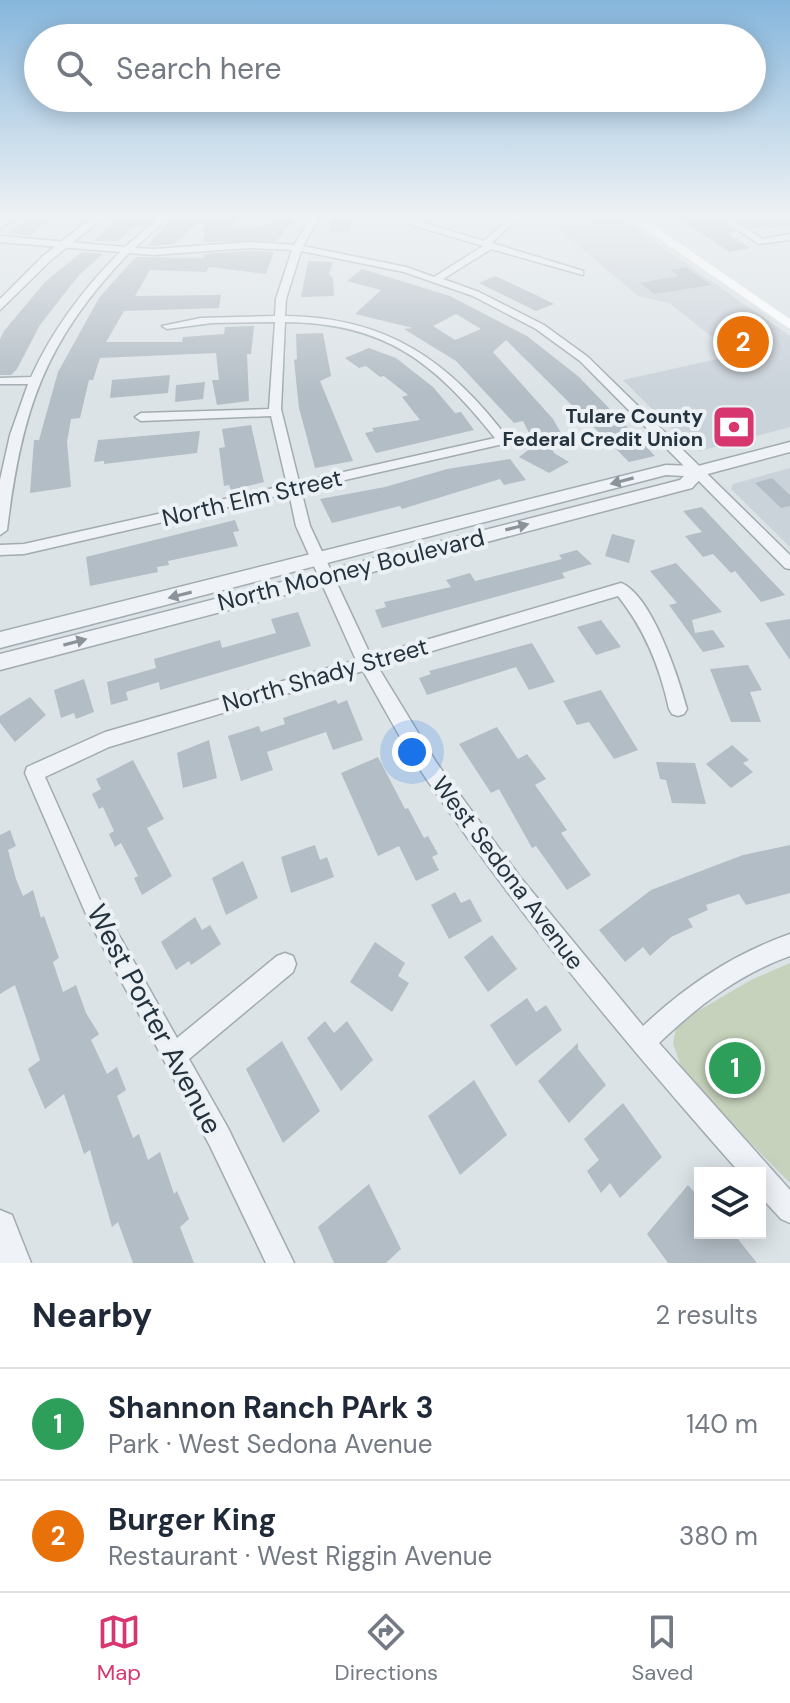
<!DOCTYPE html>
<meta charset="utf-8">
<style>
:root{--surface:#fff;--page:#f2f2f3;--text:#1f2937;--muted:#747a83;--line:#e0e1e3;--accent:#d7366e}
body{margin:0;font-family:"DM Sans",sans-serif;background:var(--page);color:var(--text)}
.controls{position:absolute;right:24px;bottom:24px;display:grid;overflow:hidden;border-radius:0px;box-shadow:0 4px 20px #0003}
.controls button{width:72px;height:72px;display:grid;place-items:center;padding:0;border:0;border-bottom:2px solid var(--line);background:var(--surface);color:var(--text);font:40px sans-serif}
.you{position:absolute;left:412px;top:752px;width:28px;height:28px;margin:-20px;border:6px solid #fff;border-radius:50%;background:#1a73e8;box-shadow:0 0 0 12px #1a73e833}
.badge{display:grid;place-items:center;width:52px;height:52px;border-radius:50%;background:var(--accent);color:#fff;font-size:26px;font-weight:700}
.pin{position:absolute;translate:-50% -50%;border:4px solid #fff;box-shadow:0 2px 8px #0006}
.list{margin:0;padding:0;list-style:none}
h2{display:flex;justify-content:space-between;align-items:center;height:104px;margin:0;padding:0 32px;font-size:34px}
h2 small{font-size:26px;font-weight:400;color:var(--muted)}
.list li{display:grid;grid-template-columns:52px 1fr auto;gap:24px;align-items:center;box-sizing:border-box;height:112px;padding:0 32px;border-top:2px solid var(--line)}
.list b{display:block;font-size:30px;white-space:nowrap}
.list p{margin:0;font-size:26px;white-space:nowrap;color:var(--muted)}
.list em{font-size:26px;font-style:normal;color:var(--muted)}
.icon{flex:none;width:44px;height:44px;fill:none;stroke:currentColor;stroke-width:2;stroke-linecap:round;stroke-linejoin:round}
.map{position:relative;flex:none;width:790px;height:1263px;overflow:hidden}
.search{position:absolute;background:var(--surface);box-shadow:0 4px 20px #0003;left:24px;right:24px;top:24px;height:88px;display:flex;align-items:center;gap:20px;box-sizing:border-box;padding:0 28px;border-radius:44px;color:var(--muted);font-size:30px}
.sheet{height:328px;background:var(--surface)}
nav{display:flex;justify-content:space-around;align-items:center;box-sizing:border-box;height:112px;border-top:2px solid var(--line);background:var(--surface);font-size:22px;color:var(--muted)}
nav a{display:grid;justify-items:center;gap:4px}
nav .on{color:var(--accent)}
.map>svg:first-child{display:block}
.built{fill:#cad2da}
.green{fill:#c6d2bc}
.building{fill:#b3bdc5;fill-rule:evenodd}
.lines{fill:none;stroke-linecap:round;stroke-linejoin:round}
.minor-casing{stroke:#a1abb1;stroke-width:3}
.tertiary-casing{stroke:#a1abb1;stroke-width:3}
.minor{fill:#eff2f6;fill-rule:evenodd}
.tertiary{fill:#eff2f6;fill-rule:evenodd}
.secondary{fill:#fff;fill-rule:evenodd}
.oneway{fill:#8a929a}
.labels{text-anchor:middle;stroke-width:8;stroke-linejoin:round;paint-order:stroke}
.far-poi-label{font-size:20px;font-weight:bold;fill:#25333f;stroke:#ebf1f5;text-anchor:end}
.street-label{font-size:24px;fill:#25333f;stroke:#ebf1f5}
.near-street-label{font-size:28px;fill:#25333f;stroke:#ebf1f5}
</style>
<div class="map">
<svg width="790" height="1263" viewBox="0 0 790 1263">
<rect width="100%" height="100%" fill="#dce3e7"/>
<g class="built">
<path d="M619,217l171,119v91l-90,24 -9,-3 -68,-68 112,-25 -66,-52 -31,-7 -82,-69z"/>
<path d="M790,468v79l-59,-58 2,-5z"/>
</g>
<path class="green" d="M790,963v220l-106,-107 -11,-33 3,-15 15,-13 60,-35z"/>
<g class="building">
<path d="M32,216h22l-25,20 -18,-4z"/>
<path d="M118,216h38l-12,11 -9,-1 -17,15h-24z"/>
<path d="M173,216h68l-10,11 35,-1 11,-10h20l-20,25 -73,1 -1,-23 -29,25 -27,2z"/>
<path d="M335,216h20l-6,17 -20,-1z"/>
<path d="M698,216h15l22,16 -8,1 23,15 -21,4 -49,-33z"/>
<path d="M732,216h58v11l-38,2z"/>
<path d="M249,251l25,1 -8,22 -57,-7 -3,5 -56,-2 -15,26 86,-1 -2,13 -95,3 -18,31h76l1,-5 41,-3 1,-7 29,-1 -3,28h-4l2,47 -32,4 -5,-25h7l-3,-27 -116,5 -7,22h-4l-9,38 -9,1 -4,23 4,45 -41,6 4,-53h5l19,-68 41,-74 23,-26 14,-15 68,1v-4z"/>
<path d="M82,252l21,2 -24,21 -39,50 -23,44 -6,6h-11v-36l4,-8 41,-49z"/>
<path d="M308,261l25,1 -4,12 4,4 1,18 -33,1z"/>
<path d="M686,267l25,18 -57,9 -14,-11 39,-7 -9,-6z"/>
<path d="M362,269l88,27 77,40 52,41 76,79 -26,6 -123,-122 -13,12 60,67 8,14 -17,2 10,18 15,9 -20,11 -30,-16 16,-12 -12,-24 -9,2 -58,-62 -52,-32 9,-1 -58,-14 26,-24 -34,-9zM456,314l25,15 -26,11 -22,-14z"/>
<path d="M495,276l43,20 16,8 -18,7 -57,-28z"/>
<path d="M323,333l8,43 -11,5 33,80 -38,7 -16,-60 -5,-48 3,-1 -1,-25z"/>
<path d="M369,348l27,10 37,29 22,26 6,-1 13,18 -98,23 -11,-20 9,-2 -2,-3 48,-8 -18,-23 6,-2 -24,-19 -4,1 -14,-11 -7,2 -14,-10z"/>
<path d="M170,375l-2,18 -58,5 2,-18z"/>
<path d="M205,382l-2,17 -28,3 1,-17z"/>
<path d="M251,425l13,57 -33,8 -2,-5 -5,1 -5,-38 6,-1 -3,-18z"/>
<path d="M200,431l-3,22 -93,11v-3l-10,1 4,-22z"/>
<path d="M510,459l16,21 -22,5 -4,-6 -98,30 -2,-3 -68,17 -12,-24 65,-12 62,-18z"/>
<path d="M772,478l18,17v11l-9,2 -26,-25z"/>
<path d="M702,507l65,69 18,19 -24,7 -26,-31 -4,2 -18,-19 -10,3 -18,-21 17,-4 -19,-21z"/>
<path d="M235,520l4,11 -6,1 5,14 -70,15 1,4 -12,2 1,5 -68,14 -4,-29z"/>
<path d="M612,534l23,6 -6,23 -24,-7z"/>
<path d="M577,550l15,14 -30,9 3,5 -183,50 -7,-18 11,-3 -2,-5 67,-15 -5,-7 24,-7 5,8 87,-22 -3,-4z"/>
<path d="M676,563l46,49 -30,8 3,13 18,-3 12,17 -22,5 -34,-47 8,-2 -27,-32z"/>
<path d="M298,612l13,34 -151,44 -1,-8 -33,10 2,8 -17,5 -4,-23 49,-14 -2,-9 66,-19 2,8 54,-15 -5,-14z"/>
<path d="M790,619v41l-25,-37z"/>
<path d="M601,620l20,27 -25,8 -19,-28z"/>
<path d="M532,643l23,39 -26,8 -13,-23 -89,28 -8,-17 12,-4 -2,-3z"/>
<path d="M748,665l14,25 -12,2 11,30h-30l-21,-53z"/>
<path d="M84,679l10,33 -18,7 -2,-6 -13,5 -7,-28z"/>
<path d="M601,690l37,60 -24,9 -25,-37 -12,3 -14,-24z"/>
<path d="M30,697l16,18 -31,27 -15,-19v-7z"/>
<path d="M336,700l2,4 9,-4 16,40 -30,10 -7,-18 -59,20 6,18 -32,11 -13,-45 31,-10 2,6 24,-8 -2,-6z"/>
<path d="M497,727l21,32 9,-5 19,25 -11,6 32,45 -6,3 30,42 -24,15 -31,-44 -4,2 -33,-59 -8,4 -32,-49z"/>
<path d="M209,740l8,38 -34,10 -6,-35z"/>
<path d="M732,745l17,15 -6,3 10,9 -22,16 -25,-24z"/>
<path d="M378,757l27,52 3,-1 16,30 4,-2 10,18 -6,3 7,13 -23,11 -17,-35 -21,10 -37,-83z"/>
<path d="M133,760l31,59 -17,9 25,48 -30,19 -8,-17 4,-2 -17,-33 -6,4 -6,-13 5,-3 -11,-24 -4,2 -7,-15 9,-5 -5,-10z"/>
<path d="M656,762l39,1 11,41 -34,-1 -6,-23 -6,-1z"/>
<path d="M10,830l6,16 -8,4 8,29 7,17 10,-6 8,28 3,-2 15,42 -6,4 10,30 13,-7 10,28 13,21 -8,6 16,34 10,-7 9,23 -9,6 16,42 6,-4 9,26 12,-8 14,42 3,-3 12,28 -9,8 14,36h-61l-15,-41 -6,5 -22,-77 -6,4 -20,-60 -19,15 -17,-40 12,-9 -25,-75 -15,9v-159z"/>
<path d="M315,845l5,15 7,-3 7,20 -43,16 -10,-36z"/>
<path d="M790,845v48l-44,12 -7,-11 -33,11 2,5 -20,9 5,8 -22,10 -21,19 -7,-9 -18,15 -26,-32 52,-40 92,-35z"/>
<path d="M243,861l15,37 -32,17 -14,-37z"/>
<path d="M455,892l6,11 9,-4 12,22 -33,18 -18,-34z"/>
<path d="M195,917l7,13 8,-5 11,19 -30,21 -2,-4 -13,9 -15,-28z"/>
<path d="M492,935l25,34 -29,23 -24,-35z"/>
<path d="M375,942l30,21 -7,13 11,7 -17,29 -42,-30z"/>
<path d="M527,998l9,14 10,-7 16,25 -46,36 -26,-41z"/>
<path d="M325,1021l9,12 13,-12 26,39 -32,31 -34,-53z"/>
<path d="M282,1041l38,70 -37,32 -37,-74z"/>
<path d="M578,1043v6l28,36 -37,38 -31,-42z"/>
<path d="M474,1080l33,55 -47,40 -32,-59z"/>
<path d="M623,1103l39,54 -42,41 -10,-15 -9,10 -14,-22 12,-11 -15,-21z"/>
<path d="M369,1184l32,65 -15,14h-52l-16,-36z"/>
<path d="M688,1185l12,14v34h33l24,30h-89l-21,-29z"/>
</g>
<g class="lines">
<g class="minor-casing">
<g id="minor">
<path d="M8,216h10l-18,12v-7z"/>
<path d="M161,216h9l-35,32 19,1 95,-7 45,3 18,-29h8l-17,30 103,21 28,10 49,-31 -74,-22 1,-8h8l-1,5 67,20 27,-25h9l-28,27 91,28v4l-92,-26 -48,30 36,13 65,33 44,32 202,198v14l-5,-1 -205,-207 -44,-32 -63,-33 -69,-24 -103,-21 -15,48 -1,17c102,1 165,45 224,124l-6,4 -202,46 9,36 61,130 250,-73c31,12 58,96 66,126l-3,5 -6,2 -6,-2 -3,-5c-9,-42 -24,-79 -51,-113l-240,71 58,95 84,115 123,149c44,-41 90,-72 147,-92v22c-51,18 -92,50 -131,87l131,147v33l-9,-4 -21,-23v-23h-20c-112,-127 -220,-256 -315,-396 -23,-34 -42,-71 -62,-106l-254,76 -64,30 58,130 74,131 100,-82 8,-3 8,3 3,8 -3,8 -104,87 39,69 66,135h-28l-56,-117 -121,-225 -64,-148 2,-6 78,-35 251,-72 -60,-134 -7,-33 -265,61 -24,1v-10l24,-1 263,-59 -16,-69 -130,5 -6,-4 6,-4 128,-4 6,-87 -63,1 -45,6 -5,-3 39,-8 74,-2 1,-17 16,-49 -43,-2 -95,7 -25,-2c-85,89 -107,156 -122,277l-7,5v-55l10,-45 18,-51h-28v-6l31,-1c22,-48 52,-88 89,-125l-120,-10v-6l125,11zM285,322c101,1 149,40 210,116l-196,44 -18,-73z"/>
<path d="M716,216h10l37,23 27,-5v6l-31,4z"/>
</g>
</g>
<g class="tertiary-casing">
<g id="tertiary">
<path d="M94,216h11l-54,44 -51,50v-11l43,-43z"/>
<path d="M790,442v10l-86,23 -12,13 -692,182v-16l680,-174 4,-4 -18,-1 -666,173v-16l666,-167 32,1z"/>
<path d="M0,1210l12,5 19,48h-31z"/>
</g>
</g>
<use href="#minor" class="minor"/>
<use href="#tertiary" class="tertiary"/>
<path class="secondary" d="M626,216h14l150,103v10z"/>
</g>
<defs><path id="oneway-solid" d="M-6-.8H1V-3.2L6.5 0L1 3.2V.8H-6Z" transform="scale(2)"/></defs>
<g class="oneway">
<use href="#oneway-solid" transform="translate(622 481) rotate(165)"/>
<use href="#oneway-solid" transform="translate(517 527) rotate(-14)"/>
<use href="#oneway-solid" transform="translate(180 595) rotate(166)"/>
<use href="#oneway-solid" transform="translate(75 642) rotate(-15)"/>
</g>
<linearGradient id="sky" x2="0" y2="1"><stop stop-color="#86b6dc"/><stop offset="0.55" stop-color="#eff2f4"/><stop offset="1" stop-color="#eff2f4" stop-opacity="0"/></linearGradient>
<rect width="790" height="393" fill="url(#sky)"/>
<defs>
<g id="bank-square" transform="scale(2.3)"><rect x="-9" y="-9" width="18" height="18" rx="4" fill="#d7366e" stroke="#ebf1f5"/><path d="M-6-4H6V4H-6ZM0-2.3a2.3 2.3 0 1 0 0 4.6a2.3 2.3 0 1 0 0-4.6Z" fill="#fff"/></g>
</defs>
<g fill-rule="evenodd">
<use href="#bank-square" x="734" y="427"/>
</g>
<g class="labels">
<g class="far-poi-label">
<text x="703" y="423">Tulare County<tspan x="703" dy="23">Federal Credit Union</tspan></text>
</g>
<g class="street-label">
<text transform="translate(252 498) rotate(-13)" y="8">North Elm Street</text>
<text transform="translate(351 570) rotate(-14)" y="8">North Mooney Boulevard</text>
<text transform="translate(325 675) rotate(-16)" y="8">North Shady Street</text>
<text transform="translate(508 873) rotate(53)" y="8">West Sedona Avenue</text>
</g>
<g class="near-street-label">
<text transform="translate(155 1019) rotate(62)" y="10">West Porter Avenue</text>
</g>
</g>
</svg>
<div class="controls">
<button><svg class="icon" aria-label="layers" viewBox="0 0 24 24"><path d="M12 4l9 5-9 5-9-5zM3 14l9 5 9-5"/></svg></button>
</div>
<div class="you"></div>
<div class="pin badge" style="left:735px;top:1068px;background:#2e9e5b">1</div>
<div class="pin badge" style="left:743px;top:342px;background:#e8710a">2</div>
<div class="search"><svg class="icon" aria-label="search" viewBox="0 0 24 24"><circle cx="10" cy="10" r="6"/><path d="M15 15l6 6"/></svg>Search here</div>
</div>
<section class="sheet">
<h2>Nearby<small>2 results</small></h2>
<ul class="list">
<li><span class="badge" style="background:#2e9e5b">1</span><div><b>Shannon Ranch PArk 3</b><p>Park · West Sedona Avenue</p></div><em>140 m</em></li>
<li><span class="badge" style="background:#e8710a">2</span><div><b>Burger King</b><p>Restaurant · West Riggin Avenue</p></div><em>380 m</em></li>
</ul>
</section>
<nav>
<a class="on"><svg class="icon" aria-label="map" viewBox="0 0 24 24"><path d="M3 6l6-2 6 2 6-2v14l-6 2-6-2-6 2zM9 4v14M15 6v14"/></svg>Map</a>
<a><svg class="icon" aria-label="directions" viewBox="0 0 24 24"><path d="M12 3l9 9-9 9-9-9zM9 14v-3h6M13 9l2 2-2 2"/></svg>Directions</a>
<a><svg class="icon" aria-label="saved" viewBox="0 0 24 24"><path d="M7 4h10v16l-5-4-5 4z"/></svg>Saved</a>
</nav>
